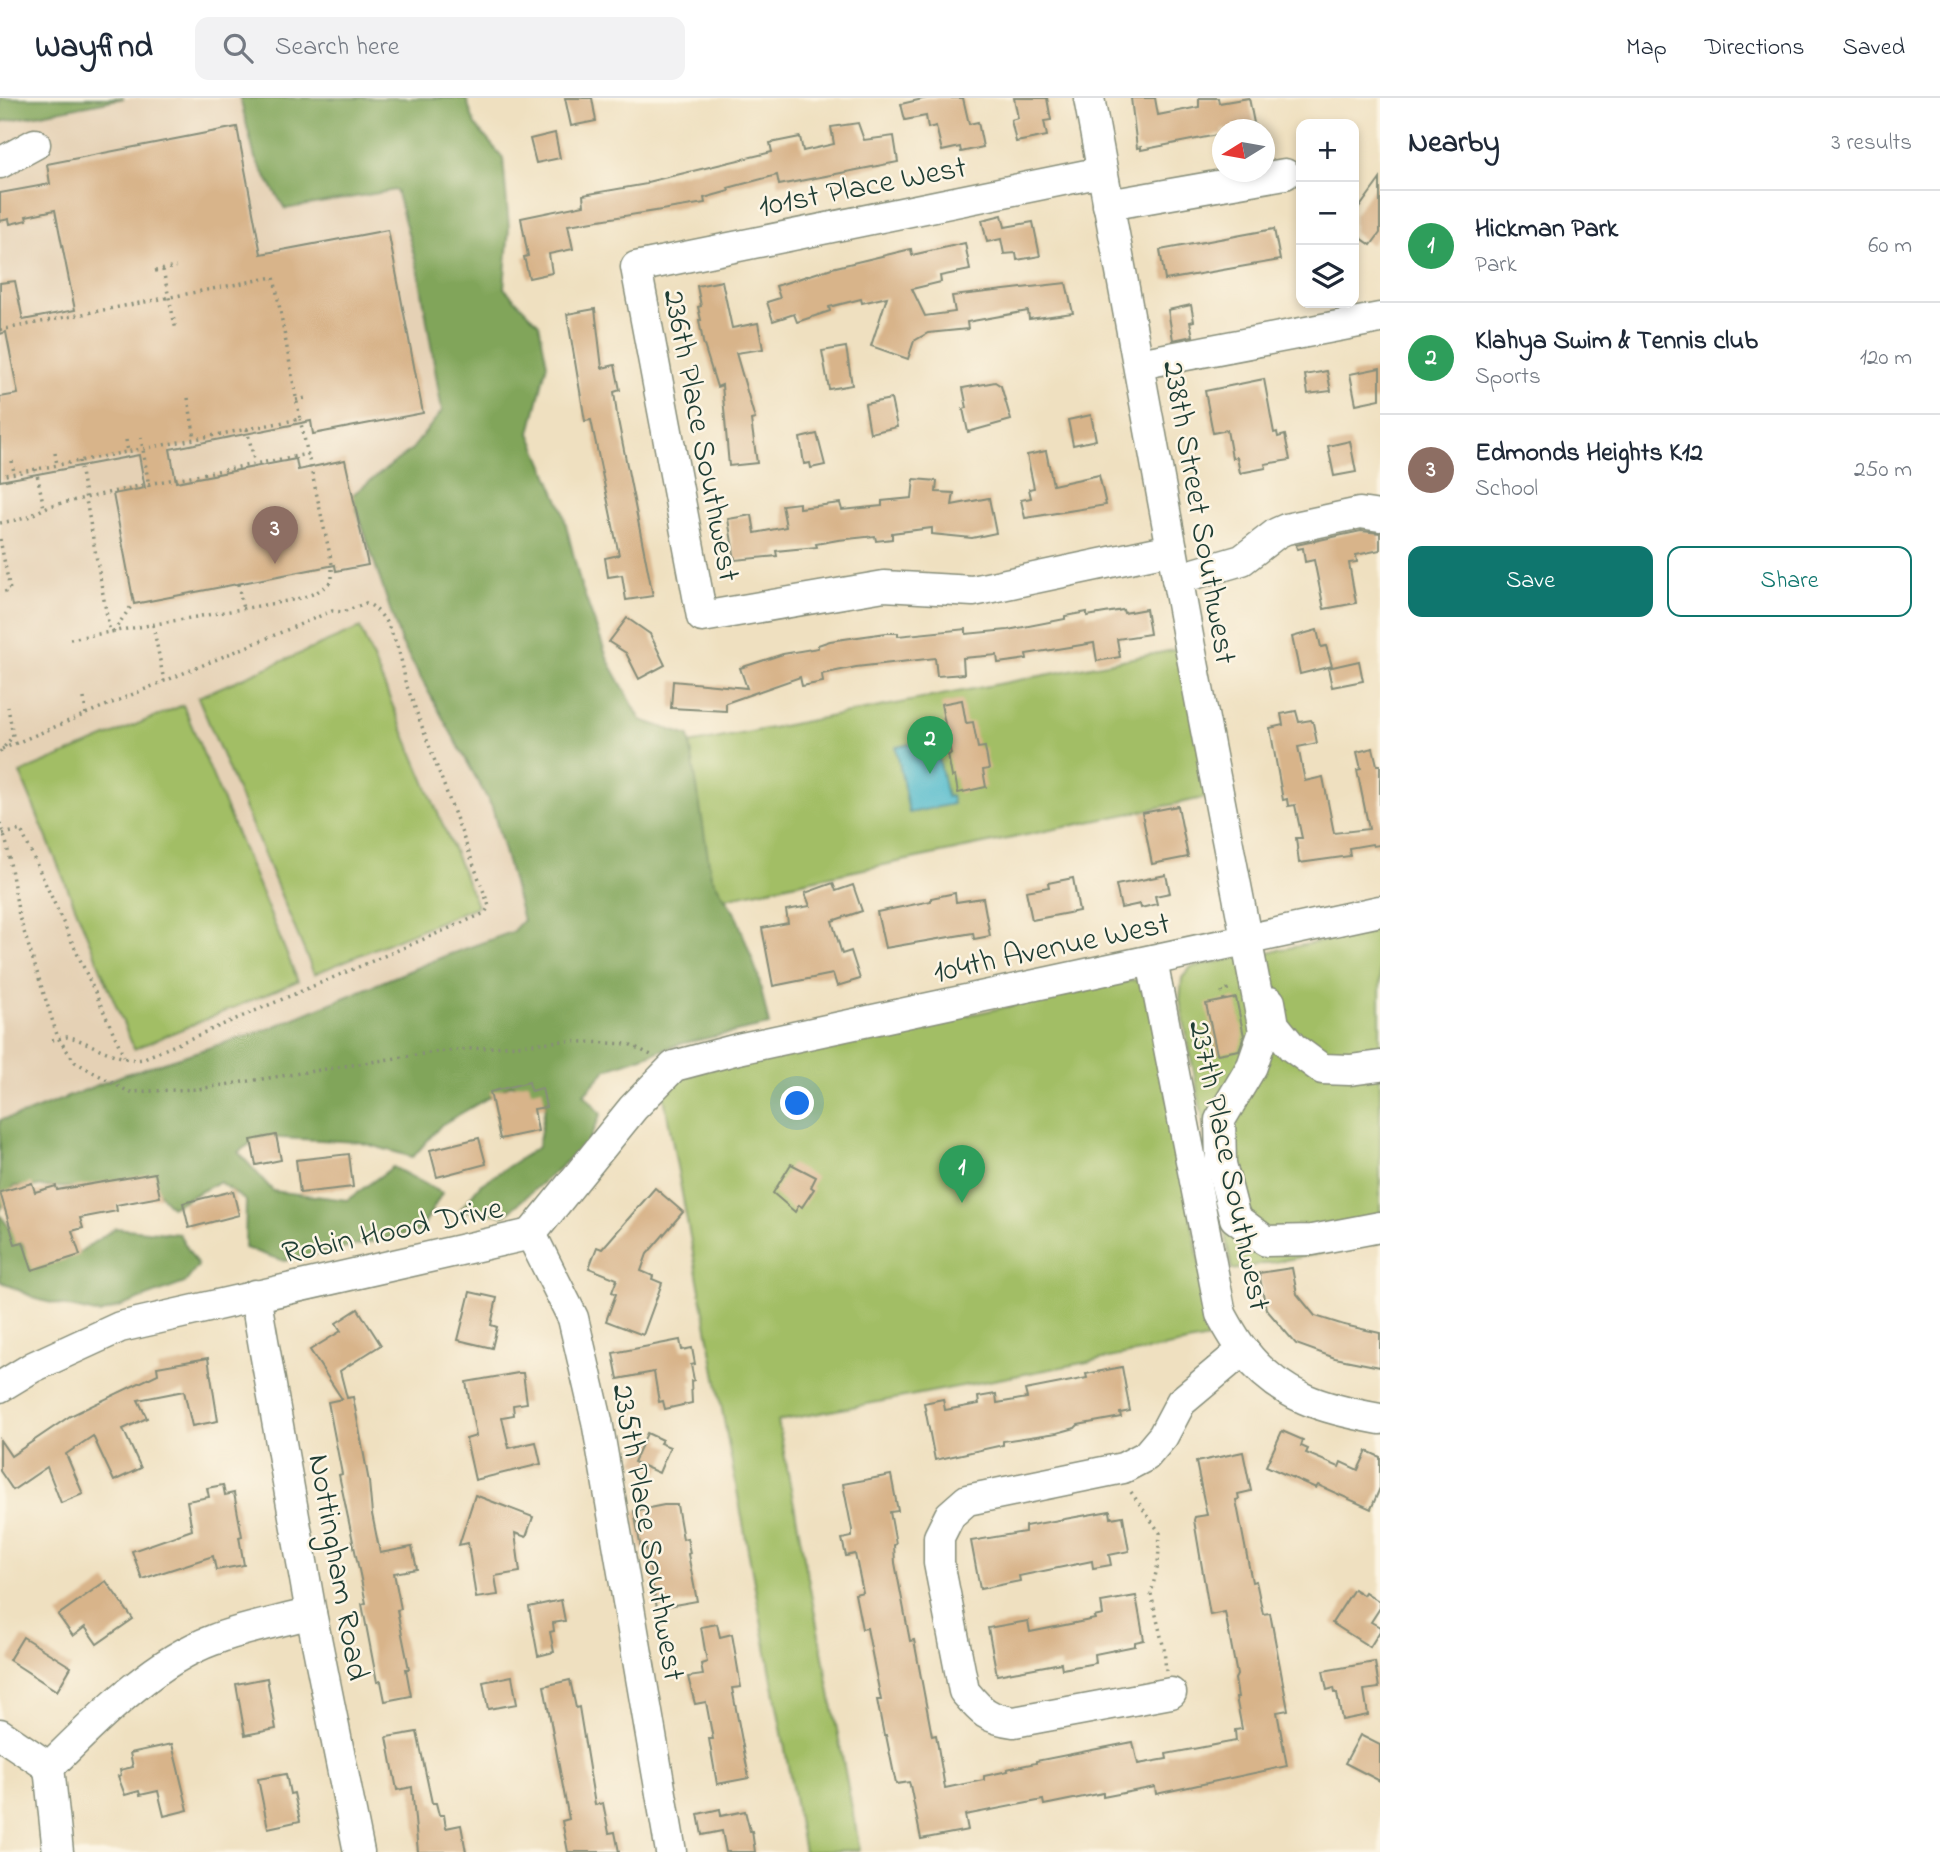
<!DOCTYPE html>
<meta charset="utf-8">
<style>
:root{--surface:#fff;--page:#f2f2f3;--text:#1f2937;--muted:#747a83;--line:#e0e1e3;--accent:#0f766e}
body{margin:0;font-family:"Indie Flower",sans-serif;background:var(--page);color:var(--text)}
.controls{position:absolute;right:21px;top:21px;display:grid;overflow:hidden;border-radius:14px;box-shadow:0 4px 10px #0003}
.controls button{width:63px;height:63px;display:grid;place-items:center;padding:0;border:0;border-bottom:2px solid var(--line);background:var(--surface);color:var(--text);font:35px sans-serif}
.compass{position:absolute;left:1212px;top:21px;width:63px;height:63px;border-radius:50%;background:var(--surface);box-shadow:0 4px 10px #0003;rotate:259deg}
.you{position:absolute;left:798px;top:1006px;width:24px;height:24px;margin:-18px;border:5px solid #fff;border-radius:50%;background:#1a73e8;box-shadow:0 0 0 10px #1a73e833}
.badge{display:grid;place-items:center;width:46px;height:46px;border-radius:50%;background:var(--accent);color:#fff;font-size:23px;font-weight:700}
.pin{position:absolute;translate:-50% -58px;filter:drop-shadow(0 2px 4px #0008)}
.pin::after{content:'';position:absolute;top:37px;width:24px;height:21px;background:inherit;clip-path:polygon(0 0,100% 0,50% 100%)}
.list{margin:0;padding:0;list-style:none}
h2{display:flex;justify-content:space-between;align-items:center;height:91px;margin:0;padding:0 28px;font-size:30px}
h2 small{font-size:23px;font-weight:400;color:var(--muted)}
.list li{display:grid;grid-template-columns:46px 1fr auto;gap:21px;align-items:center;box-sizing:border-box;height:112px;padding:0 28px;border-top:2px solid var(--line)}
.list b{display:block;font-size:26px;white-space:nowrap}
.list p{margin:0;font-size:23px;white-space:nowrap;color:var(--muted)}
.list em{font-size:23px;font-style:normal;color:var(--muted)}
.actions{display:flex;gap:14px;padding:21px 28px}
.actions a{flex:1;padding:16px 0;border:2px solid var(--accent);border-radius:14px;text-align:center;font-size:24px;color:var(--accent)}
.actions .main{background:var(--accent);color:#fff}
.icon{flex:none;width:38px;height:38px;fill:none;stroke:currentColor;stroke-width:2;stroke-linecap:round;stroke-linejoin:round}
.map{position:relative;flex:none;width:1380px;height:1754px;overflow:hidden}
header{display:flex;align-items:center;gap:42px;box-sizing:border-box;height:98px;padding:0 35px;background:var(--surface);border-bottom:2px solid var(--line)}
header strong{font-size:33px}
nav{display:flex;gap:38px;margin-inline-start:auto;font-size:24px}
.search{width:490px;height:63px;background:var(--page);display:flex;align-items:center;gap:18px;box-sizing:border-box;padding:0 24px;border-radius:14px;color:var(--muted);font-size:26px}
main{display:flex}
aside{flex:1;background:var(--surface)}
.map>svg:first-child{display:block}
.built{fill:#e5d1b5}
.green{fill:#a2be65;stroke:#607e4c;stroke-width:2}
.forest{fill:#81a55a;stroke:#507147;stroke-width:2}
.water{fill:#50bacc;stroke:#387c80;stroke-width:2}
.building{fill:#d8b48a}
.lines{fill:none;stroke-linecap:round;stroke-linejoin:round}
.minor-casing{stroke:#878e7a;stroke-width:33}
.path{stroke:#878e7a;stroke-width:3.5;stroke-dasharray:2 5;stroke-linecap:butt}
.minor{stroke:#fff;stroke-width:30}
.labels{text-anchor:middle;stroke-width:5;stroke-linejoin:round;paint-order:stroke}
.street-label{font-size:32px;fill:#1f3d34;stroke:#fcf5e5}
</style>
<header>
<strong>Wayfind</strong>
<div class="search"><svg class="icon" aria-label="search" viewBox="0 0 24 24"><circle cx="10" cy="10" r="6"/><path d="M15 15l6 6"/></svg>Search here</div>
<nav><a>Map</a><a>Directions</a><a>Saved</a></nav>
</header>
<main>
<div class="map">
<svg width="1380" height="1754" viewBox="0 0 1380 1754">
<rect width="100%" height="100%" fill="#fcf5e5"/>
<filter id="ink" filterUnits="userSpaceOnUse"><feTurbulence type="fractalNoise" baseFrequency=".0143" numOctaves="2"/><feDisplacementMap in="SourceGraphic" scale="14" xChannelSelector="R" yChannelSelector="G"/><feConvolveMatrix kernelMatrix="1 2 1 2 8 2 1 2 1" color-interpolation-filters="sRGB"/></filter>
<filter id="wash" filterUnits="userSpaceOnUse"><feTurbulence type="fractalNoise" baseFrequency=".00686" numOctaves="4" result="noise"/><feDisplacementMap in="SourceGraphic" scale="28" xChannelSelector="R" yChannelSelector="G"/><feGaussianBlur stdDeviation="1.57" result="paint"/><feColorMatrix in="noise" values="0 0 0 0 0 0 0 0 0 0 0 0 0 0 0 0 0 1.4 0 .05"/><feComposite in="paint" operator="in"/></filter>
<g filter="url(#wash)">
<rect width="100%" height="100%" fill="#efe0c0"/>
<path class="built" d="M0,0h466l167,931 -633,111z"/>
<g class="green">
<path d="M360,530l117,278 -163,68 -116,-277z"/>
<path d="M1190,549l28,148 -545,114 -31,-156z"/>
<path d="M183,607l115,276 -164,68 -114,-276z"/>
<path d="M1380,832v312l-148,28 -52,-270 2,-22 9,-11z"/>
<path d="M1145,880l69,360 -436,83 82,429 -56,2 -141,-761 21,-14 26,-8z"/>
</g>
<g class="forest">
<path d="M0,0h124l-124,24z"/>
<path d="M240,0h226l9,27 28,33 6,70 -5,60 35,36 8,40 -17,69 32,75 18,74 28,78 33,60 48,16 22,140 25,39 22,60 11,50 -89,19 -73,25 -23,25 17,20 -13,29 -83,72 -45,-5 20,-25 58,-38 8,-45 -34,-18 -71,41 -28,32 -54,-15 -98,-5 -23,15 35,39 74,9 46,-33 49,26 -22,38 -136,30 -39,-13 1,-47 -27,-19 -48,25 -25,-29 -60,10 -72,-2 -14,25v-91l25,-6 98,-39 145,-46 177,-73 67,-24 11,-12 -31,-113 -91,-165 -49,-147 60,-46 30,-38 -23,-138 -23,-83 -111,19 -30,-51z"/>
<path d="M0,1117l28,36 50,2 37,-25 64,6 19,32 -13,17 -85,31 -61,-14 -39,-19z"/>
</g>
<path class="water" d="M935,641l12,58 4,-1 2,8 -44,9 -13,-66z"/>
<g id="blocks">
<g class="building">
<path d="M565,0h27l4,23 -25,5z"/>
<path d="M927,0h36l6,26 9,-2 5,25 -22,5 -1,-5 -18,4 -6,-25 -8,2 -2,-12 -21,4 -4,-16z"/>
<path d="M1014,0h33l4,22 -7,1 3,15 -31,6 -5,-22 7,-2z"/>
<path d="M1131,0h24l3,17 41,-8v-9h19l1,5 30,-5 6,30 -33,2v4l-81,16v-3l-4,1z"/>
<path d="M858,25l6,17 30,-4 4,26 -119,23 -2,-10 -49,13 1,3 -25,7 1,5 -137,22 5,24 -24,5 3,19 -23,5 -5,-21 4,-1 -7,-38 63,-13 -1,-10 64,-11v-2l125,-30 -2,-9 30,-6 3,14 31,-7 -3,-17z"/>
<path d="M237,29l24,127 127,-24 35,183 -110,21 -2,-13 -141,28 6,33 120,-23 2,11 47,-10 23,105 -32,6 -1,-6 -201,39 -21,-110 32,-6 -6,-33 -139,26v-84l18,-3 -12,-62 -6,2v-51l15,-2 8,39 52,-10 -20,-100 -29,6 1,4 -17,4 -1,-5 -9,2v-28l50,-9 -3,-20z"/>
<path d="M555,35l5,25 -24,5 -6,-24z"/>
<path d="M1380,81v54l-9,12 -17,-12v-18z"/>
<path d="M1002,117l3,12 28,-5 7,34 -23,4 -1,-7 -12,1 -3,-15 -14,3 -5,-22z"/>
<path d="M1274,131l6,31 -115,20 -5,-30z"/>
<path d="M965,145l5,27 -30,6 1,6 -29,7 13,27 30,-4 -3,-16 114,-13 7,30 -44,6 -1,-8 -61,11 1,7 -40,4 -14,8 -6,18 -37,-13 16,-49 -25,6 -1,-4 -32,8 1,4 -33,11 -3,-8 -21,7 -6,-19 13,-4 -4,-12 56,-18 79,-19 1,6z"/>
<path d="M722,183l10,47 26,-5 5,26 -27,4 19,66 -4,1 6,43 -28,3 -7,-81 -5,2 -14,-45 -4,-22h2l-3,-13 3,-1 -4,-20z"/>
<path d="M1191,207l3,16 -4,1 3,14 -20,4 -5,-30z"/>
<path d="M595,211l7,59 13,-3 5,25 -6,2 3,23 36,181 -27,4 -4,-25 -14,2 -3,-19 14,-3 -28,-135 -6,1 -18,-107z"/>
<path d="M846,249l6,38 -23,4 -7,-38z"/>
<path d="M1380,270v31l-24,5 -6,-30z"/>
<path d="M1327,273l4,20 -23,3 -3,-19z"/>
<path d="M1264,281l10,54 3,-1 1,5 7,-2 5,25 -25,4 1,4 -26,5 -3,-16 -5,1 -5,-28 -14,3 -8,-42z"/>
<path d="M995,284l6,4 10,34 -43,12 -5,-23 4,-1 -4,-20z"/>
<path d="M891,301l6,28 -27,6 -5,-29z"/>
<path d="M1091,317l5,25 -23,5 -5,-25z"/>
<path d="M817,336l8,31 -14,3 -1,-5 -6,1 -4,-26z"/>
<path d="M1350,343l6,31 -22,4 -6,-30z"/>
<path d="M1046,353l7,34 46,-10 7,30 -81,13 -4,-18 10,-2 -2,-9 5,-1 -7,-33z"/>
<path d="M914,381l23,2 -1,11 18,1 -2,12 37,-7 7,35 -24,5 -40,-4v-6l-40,5v6l-16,2 -1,-5 -37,4 -22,4 1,3 -41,4 1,5 -42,4 -7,-41 24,-4 3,18 31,-6 -4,-22 17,-2v5l41,-5 2,7 40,-4v-5l30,-3z"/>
<path d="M1361,433l19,2v17l-24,5 1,7 -8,1 7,40 -32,6 -10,-49 -9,2 -2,-14 -6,1 -1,-4z"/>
<path d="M1146,511l4,25 -33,5 3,18 -23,4 -3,-18 -68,11 1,5 -29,4 -1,-8 -34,3 1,16 -27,2 -2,-18 -79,9 -34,7 1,8 -21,4 -2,-9 -74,26v8l-55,-3 2,-27 74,7 -7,-20 43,-14 35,-6v-3l12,-4 56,-8h12v3l68,-7v5l42,-4 57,-11v-3l22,-4v4l36,-6 1,3z"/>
<path d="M627,520l23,16 15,31 -26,14 -13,-26 -17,-11z"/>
<path d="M1317,532l4,17 5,-1 6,20 -32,8 -8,-37z"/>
<path d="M1359,563l4,20 -31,6 -4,-19z"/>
<path d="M962,602l4,23 7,-1 5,26 7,-1 4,22 -6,1 3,17 -28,6 -3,-17 -3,1 -4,-22 3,-1 -10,-50z"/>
<path d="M1296,613l3,11 12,-2 2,3 4,20 -19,4 7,34 18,-4 11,56 35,-4 -12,-59 4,-1 -4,-17 16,-4 4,17h3v80l-7,1 -1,-2 -23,4 1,8 -51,7 -3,-25h6l-7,-33 -7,1 -1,-7 -4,1 -13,-72 13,-3 -2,-11z"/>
<path d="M1178,708l10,51 -36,7 -10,-51z"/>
<path d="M1166,777l4,18 -15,3 2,8 -16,4 -1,-4 -19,4 -5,-23z"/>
<path d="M1073,780l6,33 -47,9 -6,-29 23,-4 -1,-4z"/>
<path d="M833,785l3,8 17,-6 9,26 -30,10 10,33 9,-3 9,28 -23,7 -4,-12 -60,12 -11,-58 26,-5 -2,-13 24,-4 -5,-13z"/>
<path d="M955,795l1,9 27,-4 7,38 -16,3 -1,-6 -88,15 -8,-36 54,-11v-3z"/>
<path d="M1236,900l8,38 -5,14 -22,4 -11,-50z"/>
<path d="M529,984l2,9 11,-3 4,19 -12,2 4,22 -38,8 -10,-47z"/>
<path d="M276,1037l5,25 -25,5 -5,-25z"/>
<path d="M479,1040l7,26 -49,13 -7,-27z"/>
<path d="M349,1056l4,33 -53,6 -4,-33z"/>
<path d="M791,1066l25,13 -5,10 3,2 -12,18 -3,-2 -4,7 -22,-19z"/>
<path d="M155,1075l5,24 -44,8 1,6 -37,7 3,10 -11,3 8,24 -48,15 -9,-28 -8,2 -15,-52 32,-9 3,9 21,-6 1,4z"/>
<path d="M655,1090l28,24 -36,42 -6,17 12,5 -1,3 10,4 -19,52 -37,-14 10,-27 -4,-2 5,-13 -28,-11 8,-21 5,2z"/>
<path d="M233,1093l6,24 -50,13 -6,-25z"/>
<path d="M1292,1170l5,26 18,22 29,9 36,8v34l-45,-9 -39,-14 -30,-35 -7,-36z"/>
<path d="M470,1194l27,6 -6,27 6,2 -5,21 -34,-8z"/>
<path d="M358,1211l23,36 -41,26 7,27 6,-1 16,85 3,32 8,39 32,-6 5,22 -23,4 7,36 -4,1 12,59h-3l5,27 -26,5 -4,-20 -4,1 -15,-78 4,-1 -27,-128 3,-1 -14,-72 14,-3 -32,-49 31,-19 -5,-8z"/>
<path d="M680,1242l2,10 10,-2 3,16 -4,1 3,15 -3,1 1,22 -27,6 -2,-8 -4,1 -5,-30 -36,7 -5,-26z"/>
<path d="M208,1260l10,63 -26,5 -8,-35 -46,9 9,18 -24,11 18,39 -27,13 -21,-45 -27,18 17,40 -22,9 -14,-36 -34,23 -13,-19v-31l11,16 59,-40 88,-42 -1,-7z"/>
<path d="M1122,1269l8,44 -10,2 1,4 -43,8 -3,3 -18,5 -54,8v4l-68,15 -11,-57 19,-4 2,11 34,-6 -1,-7 18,-3 1,9 30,-5 -2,-8 62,-12 -1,-4z"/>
<path d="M518,1275h5l4,30 -14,2 1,10 -12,2 7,31 27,-6 5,22 -66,16 -9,-41 10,-3 -10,-54z"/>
<path d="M1282,1333l21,9 -2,6 7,3 -2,4 33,14 2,-5 17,8 9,-19 13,6v31l-9,21 -53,-24 -2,3 -50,-22z"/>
<path d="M647,1335l15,7 -2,3 10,4 -11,26 -25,-11z"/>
<path d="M1243,1354l8,39 -13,3 1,5 -3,1 16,82 4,-1 7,33 7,-1 18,97 -11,2 10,54 -131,28 -1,-7 -52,10v-4l-59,12 -1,-5 -78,15 3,15 -47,9 -11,-54 -1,-3 -13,2 -10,-49h-2l-7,-35h4l-14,-72 -5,1 -7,-35 8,-2 -8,-38 -9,2 -4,-17 10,-2v-7l-9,-46 48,-9 7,36 -8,1 6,32 -2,1 1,18 15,78 4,-1 18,96 4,-1 9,53 39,-8v-4l24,-5 -1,-2 29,-6v-2l97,-19 5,22 29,-5 -1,-5 70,-13 -1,-11 7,-1 -6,-32h2l-3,-18 2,-4 -12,-63 -15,3 -16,-95 1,-3 12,-2 -11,-53z"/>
<path d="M223,1387l2,10 9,-2 8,43 -3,1 5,28 -28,5 -3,-14 -71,23 -10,-28 60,-21 -5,-29 22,-4 -2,-9z"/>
<path d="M475,1397l58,22 -7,20 -11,-4 5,39 -25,4 3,19 -22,3 -8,-55 -9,2z"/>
<path d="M664,1407h13l6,34 4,-1 3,15 -2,1 9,47 -40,7 -11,-60 -5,1 -7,-38z"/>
<path d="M1110,1413l1,7 12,-2 6,35 -20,4 2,10 -18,3 -1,-7 -73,15 1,5 -40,8 -9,-48 54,-9v-6z"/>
<path d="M106,1483l27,38 -36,25 -12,-17 -12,9 -15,-21z"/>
<path d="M1354,1491l9,6 2,-3 15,10v6l-9,14 9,5v4l-10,16 -38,-24z"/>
<path d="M1136,1498l8,44 -9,2v4l-40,8 1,9 -34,6 -1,-6 -64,12 -9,-47 40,-7 2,11 65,-13 -1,-2 9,-2 -2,-13z"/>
<path d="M561,1502l4,21 -12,2 1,8 -4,1 4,20 -16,4 -9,-49z"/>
<path d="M717,1526l3,13 12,-3 9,53 -9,1 17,90 -32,6 -8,-45h4l-7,-37 -11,2 -7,-27 15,-2 -2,-11 6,-2 -6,-35z"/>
<path d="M23,1539l48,30 -14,24 -48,-31z"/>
<path d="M1375,1564l4,26 -15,2 4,25 -26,5 -5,-27h-2l-1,-5 -7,2 -4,-19z"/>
<path d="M512,1578l5,28 -29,5 -5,-27z"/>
<path d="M267,1580l9,51 -31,6 -9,-51z"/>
<path d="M570,1582l6,28 3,-1 16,98 8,-2 6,30 6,-1 4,20h-51l-6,-31 7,-2 -25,-133z"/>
<path d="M417,1634l15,71h4l3,12h5l2,13 15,-3 5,27h-48l-6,-65 -15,3 -10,-53z"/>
<path d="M1360,1637l20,10v36l-35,-18z"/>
<path d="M172,1646l16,66 -24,6 -6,-25 -18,4 -1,-4 -14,4 -7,-19 3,-1 -1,-5 13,-3 -3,-14z"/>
<path d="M286,1676l4,20 4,-1 6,28 -32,7 -10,-49z"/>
<path d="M720,1711l1,7 24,-5 5,20h2l3,21h-29l-4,-21 -20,4 -4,-21z"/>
</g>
</g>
</g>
<g filter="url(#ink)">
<use href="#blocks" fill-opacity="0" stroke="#878e7a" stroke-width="2"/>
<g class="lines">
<g class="minor-casing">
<g id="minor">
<path d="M1089,0l101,549 74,384 -12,35 -32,54 1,44 14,54 31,23 46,-1 68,-13"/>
<path d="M0,65l35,-19"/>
<path d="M1102,74l-466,95 66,350 182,-31 89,5 199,-42"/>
<path d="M1108,107l177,-31"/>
<path d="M1139,266l241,-46"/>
<path d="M1177,481l65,-19 35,-27 9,-4 74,-16 20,3"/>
<path d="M1152,863l69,353c7,13 14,26 23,37 36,47 81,58 136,68"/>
<path d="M1270,904l4,23 18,22 30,22 28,1 30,-4"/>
<path d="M531,1136l42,84 24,103 74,431"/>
<path d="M255,1197l56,318 48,239"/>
<path d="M0,1289l33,-20 87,-40 411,-93 102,-126 41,-42 64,-17 642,-138"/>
<path d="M1171,1595l-157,29c-27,-3 -33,-11 -50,-31l-25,-128v-26l11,-22 17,-15 156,-32 23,-12 17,-20 18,-34 62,-52"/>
<path d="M0,1636l49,33"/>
<path d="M58,1754l-9,-85c45,-44 103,-105 164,-127 31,-12 66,-18 98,-27"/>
</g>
</g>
<g class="path">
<path d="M163,172l13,60"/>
<path d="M155,173l21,-4"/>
<path d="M0,232l274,-53 26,142 -300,57"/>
<path d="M188,300l7,41"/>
<path d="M296,302l10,-2"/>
<path d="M247,331l8,35"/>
<path d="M141,339l8,50"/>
<path d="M126,342l2,12"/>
<path d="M55,355l2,12"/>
<path d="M12,363l2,12"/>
<path d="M79,363l31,172"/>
<path d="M36,371l8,39"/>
<path d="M0,425l26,-5 23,-12 99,-22 160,-30"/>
<path d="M0,441l10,51 -10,4"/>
<path d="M238,486l5,25"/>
<path d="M153,527l11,56"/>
<path d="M113,534l19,-27"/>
<path d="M70,541l217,-38c18,-4 33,-7 45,-21v-16l-32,-145"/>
<path d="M84,600l2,16"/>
<path d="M2,651l330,-138 11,1 23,-9c23,9 37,55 39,78l84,225 -4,7 -343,146c-19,4 -50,-15 -69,-21l-6,-1 -15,3"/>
<path d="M0,654l13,-16 -5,-29"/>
<path d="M0,725l7,22 12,71 39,122 17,24 54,30 69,-3 237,-37 128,-11 66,3 24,12"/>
<path d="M3,736l18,-4 103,226"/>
<path d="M1224,902l-2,-9 9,-2"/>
<path d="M1131,1394l29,41 -2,31 -7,30 13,55 2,22"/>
</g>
<use href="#minor" class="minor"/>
</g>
</g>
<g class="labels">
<g class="street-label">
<text transform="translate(862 87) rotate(-11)" y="11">101st Place West</text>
<text transform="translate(703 337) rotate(79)" y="11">236th Place Southwest</text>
<text transform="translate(1201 414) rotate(80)" y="11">238th Street Southwest</text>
<text transform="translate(1051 848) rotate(-12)" y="11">104th Avenue West</text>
<text transform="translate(1231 1067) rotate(78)" y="11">237th Place Southwest</text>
<text transform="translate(392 1131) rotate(-12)" y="11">Robin Hood Drive</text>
<text transform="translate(650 1434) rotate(80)" y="11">235th Place Southwest</text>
<text transform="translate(340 1469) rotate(80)" y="11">Nottingham Road</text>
</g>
</g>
</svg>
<div class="controls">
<button>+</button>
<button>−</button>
<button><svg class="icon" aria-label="layers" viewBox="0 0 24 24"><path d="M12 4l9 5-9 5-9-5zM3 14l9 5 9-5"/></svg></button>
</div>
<svg class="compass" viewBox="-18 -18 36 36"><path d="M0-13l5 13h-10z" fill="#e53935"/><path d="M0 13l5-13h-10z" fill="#747a83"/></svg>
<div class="you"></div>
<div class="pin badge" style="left:962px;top:1105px;background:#2e9e5b">1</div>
<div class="pin badge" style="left:930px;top:676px;background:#2e9e5b">2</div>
<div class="pin badge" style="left:275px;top:466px;background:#8d6e63">3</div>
</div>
<aside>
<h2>Nearby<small>3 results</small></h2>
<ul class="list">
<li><span class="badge" style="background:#2e9e5b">1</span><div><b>Hickman Park</b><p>Park</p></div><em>60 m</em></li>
<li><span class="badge" style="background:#2e9e5b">2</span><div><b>Klahya Swim &amp; Tennis club</b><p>Sports</p></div><em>120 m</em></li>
<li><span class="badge" style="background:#8d6e63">3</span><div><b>Edmonds Heights K12</b><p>School</p></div><em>250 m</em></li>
</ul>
<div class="actions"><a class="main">Save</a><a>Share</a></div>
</aside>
</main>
